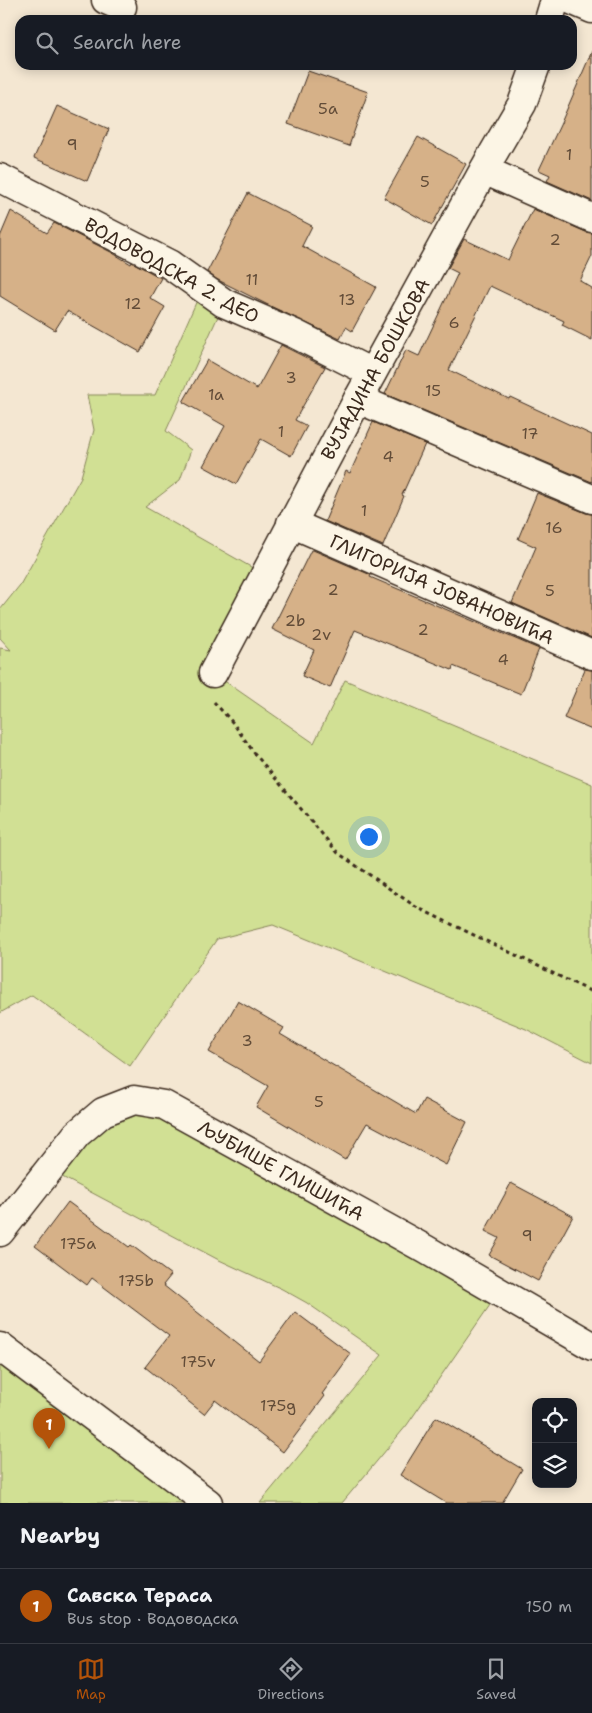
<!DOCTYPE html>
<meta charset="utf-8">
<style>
:root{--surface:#171b24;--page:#242831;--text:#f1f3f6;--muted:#9ea1a6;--line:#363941;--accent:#b45309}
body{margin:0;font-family:"Shantell Sans",sans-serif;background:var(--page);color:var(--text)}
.controls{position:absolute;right:15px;bottom:15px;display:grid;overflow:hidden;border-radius:10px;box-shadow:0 2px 12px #0003}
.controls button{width:45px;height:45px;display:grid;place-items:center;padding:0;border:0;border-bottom:1px solid var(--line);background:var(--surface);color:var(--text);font:25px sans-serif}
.you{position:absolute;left:368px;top:836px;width:18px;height:18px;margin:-12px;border:4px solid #fff;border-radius:50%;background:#1a73e8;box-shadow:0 0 0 8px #1a73e833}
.badge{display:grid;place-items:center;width:32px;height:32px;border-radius:50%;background:var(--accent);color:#fff;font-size:16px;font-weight:700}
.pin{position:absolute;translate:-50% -41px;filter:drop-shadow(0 1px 2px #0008)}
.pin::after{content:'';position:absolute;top:26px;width:18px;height:15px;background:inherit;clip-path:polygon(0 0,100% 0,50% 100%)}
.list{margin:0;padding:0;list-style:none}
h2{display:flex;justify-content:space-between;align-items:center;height:65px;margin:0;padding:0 20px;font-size:21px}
h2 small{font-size:16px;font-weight:400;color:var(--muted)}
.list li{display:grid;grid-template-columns:32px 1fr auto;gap:15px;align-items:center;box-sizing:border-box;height:75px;padding:0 20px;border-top:1px solid var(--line)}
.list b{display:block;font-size:19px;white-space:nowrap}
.list p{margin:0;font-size:16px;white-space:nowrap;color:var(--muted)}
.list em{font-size:16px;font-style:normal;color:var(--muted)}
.icon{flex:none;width:28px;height:28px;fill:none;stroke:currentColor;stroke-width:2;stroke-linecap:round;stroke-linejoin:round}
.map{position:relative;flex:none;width:592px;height:1503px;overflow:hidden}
.search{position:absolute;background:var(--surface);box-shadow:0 2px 12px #0003;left:15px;right:15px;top:15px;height:55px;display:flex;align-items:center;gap:12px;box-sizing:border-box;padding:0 18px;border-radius:15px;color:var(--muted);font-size:19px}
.sheet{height:140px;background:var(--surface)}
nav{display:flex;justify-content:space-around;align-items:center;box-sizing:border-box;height:70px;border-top:1px solid var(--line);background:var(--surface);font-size:14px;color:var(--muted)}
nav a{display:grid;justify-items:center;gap:2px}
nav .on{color:var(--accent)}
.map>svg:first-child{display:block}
.green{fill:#d1e094;stroke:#868559}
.building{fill:#d6b188;stroke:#3b2a1e}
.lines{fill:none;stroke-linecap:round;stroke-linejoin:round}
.minor-casing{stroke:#3b2a1e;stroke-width:31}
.major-casing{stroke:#3b2a1e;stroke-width:31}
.path{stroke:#3b2a1e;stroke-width:3;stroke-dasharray:4 4;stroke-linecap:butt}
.minor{stroke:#fcf5e5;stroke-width:28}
.major{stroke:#fcf5e5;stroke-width:28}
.labels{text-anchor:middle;stroke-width:5;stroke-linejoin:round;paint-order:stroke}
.number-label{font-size:16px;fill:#624c38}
.street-label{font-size:19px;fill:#3b2a1e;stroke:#fcf5e5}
</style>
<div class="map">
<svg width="592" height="1503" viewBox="0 0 592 1503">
<rect width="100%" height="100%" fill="#f4e7d2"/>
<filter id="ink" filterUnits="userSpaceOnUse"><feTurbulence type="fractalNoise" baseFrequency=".02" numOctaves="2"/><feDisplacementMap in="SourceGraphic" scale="10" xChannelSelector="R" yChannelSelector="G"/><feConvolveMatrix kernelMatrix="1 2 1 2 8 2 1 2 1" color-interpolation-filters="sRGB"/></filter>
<g filter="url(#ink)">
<g class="green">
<path d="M202,289l22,14 -58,128 25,19 -11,30 -35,27 120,68 -52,98 101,70 31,-63 247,104v279l-66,-34 -253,-104 -56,14 -87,127 -98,-71 -32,18v-365l11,2 -11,-12v-28l20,-25 61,-108 13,-47 -7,-35h68z"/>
<path d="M134,1100l365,192 -92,133 -65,78h-82l122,-148 -75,-52 -25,-14 -65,-30 -168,-89z"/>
<path d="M0,1346l208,157h-208z"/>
</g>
<g class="building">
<path d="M592,51v150l-45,-20 3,-6 -11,-5 22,-47z"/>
<path d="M308,71l60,21 -19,54 -61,-22z"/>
<path d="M57,106l52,23 -22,52 -53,-23z"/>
<path d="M418,137l48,27 -34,61 -48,-27z"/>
<path d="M248,193l64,33 -10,20 74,41 -24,44 -6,-4 -6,12 -74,-35 -50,-25 -9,-7z"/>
<path d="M533,209l53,23 6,1v23l-12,25 12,7v52l-30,-15 2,-4 -74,-35 -41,84 60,29 1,-2 82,38v47l-207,-88 21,-44 13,6 39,-83 -10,-5 16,-29 44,21z"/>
<path d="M11,211l36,22 7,-10 57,29 20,12 1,-2 29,16 -11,20 15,9 -25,45 -73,-41 -12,19 -55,-34v-59z"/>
<path d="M281,345l44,22 -30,53 12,6 -16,30 -30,-17 -25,45 -33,-18 22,-40 -42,-24 24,-42 50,29z"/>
<path d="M373,422l52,22 -23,51 2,1 -21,50 -58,-25 21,-50 4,2z"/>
<path d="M537,493l49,20 6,1v124l-80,-35 24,-56 -18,-8z"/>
<path d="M311,550h2l58,25 -1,2 169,72 -18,45 -68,-28 -1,4 -97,-40 -25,58 -28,-12 12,-26 -42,-21z"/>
<path d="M585,669l7,1v60l-28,-12z"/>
<path d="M238,1001l46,27 -4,6 136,80 8,-15 43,23 -21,43 -79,-42 -22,37 -89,-53 12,-21 -59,-34z"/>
<path d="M511,1183l62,33 -35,65 -49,-26 10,-17 -14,-7z"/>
<path d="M68,1202l61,45 2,-2 40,30 -8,10 96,76 36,-49 56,42 -29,40 3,2 -42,56 -68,-52 -11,14 -59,-47 24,-31 -77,-58 -5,7 -52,-39z"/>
<path d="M436,1417l86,52 -20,34h-56l-46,-28z"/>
</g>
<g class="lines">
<g class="minor-casing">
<g id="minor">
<path d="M106,0l16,7"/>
<path d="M571,0l21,9"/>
<path d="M549,20l6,-20"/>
<path d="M484,170l108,48"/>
<path d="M0,178l169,86 55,39 71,31 77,39"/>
<path d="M358,399l234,100"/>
<path d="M291,523l301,132"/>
<path d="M213,673l145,-274 133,-242 31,-53 14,-39"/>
<path d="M0,1232l77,-98 26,-22 31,-12 30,5 261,144 167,97"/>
</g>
</g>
<g class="major-casing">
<path id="major" d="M0,1347l208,156"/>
</g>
<path class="path" d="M214,702l19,21 22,31 83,99 78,54 176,85"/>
<use href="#minor" class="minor"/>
<use href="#major" class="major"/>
</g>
</g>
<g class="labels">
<g class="number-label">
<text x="328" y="114">5a</text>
<text x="72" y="150">9</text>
<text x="569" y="160">1</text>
<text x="425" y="187">5</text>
<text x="555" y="245">2</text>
<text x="252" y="285">11</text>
<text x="347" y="305">13</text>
<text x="133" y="309">12</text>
<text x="454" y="328">6</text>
<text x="291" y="383">3</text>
<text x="433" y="396">15</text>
<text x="216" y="400">1a</text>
<text x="281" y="437">1</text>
<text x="530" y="439">17</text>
<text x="388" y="462">4</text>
<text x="364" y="516">1</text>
<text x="554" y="533">16</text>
<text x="333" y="595">2</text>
<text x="550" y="596">5</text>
<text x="295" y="626">2b</text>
<text x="423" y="635">2</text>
<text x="321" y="640">2v</text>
<text x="503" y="665">4</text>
<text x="247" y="1046">3</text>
<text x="319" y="1107">5</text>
<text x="527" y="1241">9</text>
<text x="78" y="1249">175a</text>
<text x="136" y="1286">175b</text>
<text x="198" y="1367">175v</text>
<text x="278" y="1411">175g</text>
</g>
<g class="street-label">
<text transform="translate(172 270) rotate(29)" y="7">ВОДОВОДСКА 2. ДЕО</text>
<text transform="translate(375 369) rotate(-61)" y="7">ВУЈАДИНА БОШКОВА</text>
<text transform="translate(442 589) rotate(24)" y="7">ГЛИГОРИЈА ЈОВАНОВИЋА</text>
<text transform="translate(281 1170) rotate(29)" y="7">ЉУБИШЕ ГЛИШИЋА</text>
</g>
</g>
</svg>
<div class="controls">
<button><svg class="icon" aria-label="locate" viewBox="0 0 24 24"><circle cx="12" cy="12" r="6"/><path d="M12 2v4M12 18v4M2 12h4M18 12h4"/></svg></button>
<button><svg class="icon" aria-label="layers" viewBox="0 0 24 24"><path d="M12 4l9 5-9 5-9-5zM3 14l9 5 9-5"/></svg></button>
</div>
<div class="you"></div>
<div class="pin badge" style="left:49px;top:1449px">1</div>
<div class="search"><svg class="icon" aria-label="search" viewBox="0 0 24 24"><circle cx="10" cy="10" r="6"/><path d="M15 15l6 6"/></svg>Search here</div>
</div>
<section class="sheet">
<h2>Nearby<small></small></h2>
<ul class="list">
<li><span class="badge">1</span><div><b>Савска Тераса</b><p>Bus stop · Водоводска</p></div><em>150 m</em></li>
</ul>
</section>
<nav>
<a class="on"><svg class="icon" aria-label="map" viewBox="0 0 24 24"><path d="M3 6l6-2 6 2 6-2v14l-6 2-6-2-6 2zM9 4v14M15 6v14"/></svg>Map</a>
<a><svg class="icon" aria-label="directions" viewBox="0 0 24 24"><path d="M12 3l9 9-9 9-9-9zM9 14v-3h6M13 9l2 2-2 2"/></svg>Directions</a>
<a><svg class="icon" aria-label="saved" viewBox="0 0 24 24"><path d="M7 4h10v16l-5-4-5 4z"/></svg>Saved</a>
</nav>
